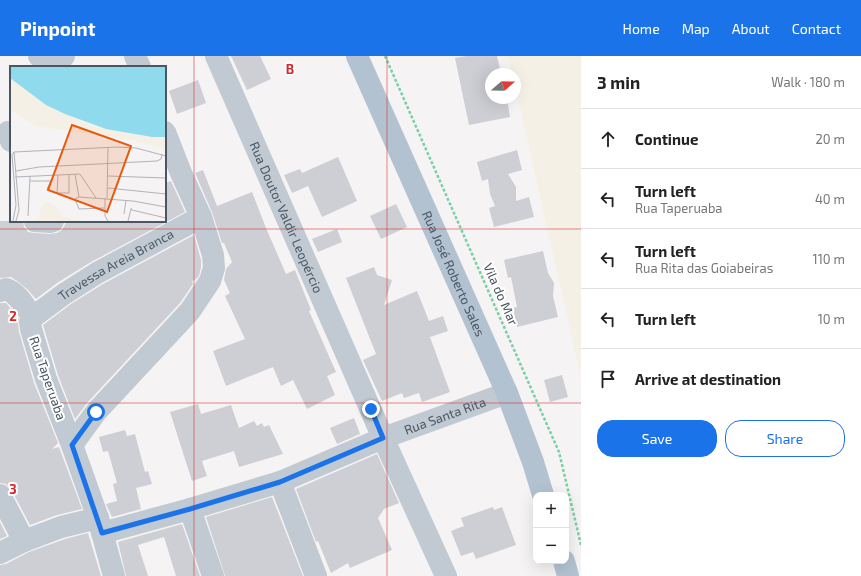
<!DOCTYPE html>
<meta charset="utf-8">
<style>
:root{--surface:#fff;--page:#f2f2f2;--text:#222;--muted:#767676;--line:#e0e0e0;--accent:#1a73e8}
body{margin:0;font-family:"Exo 2",sans-serif;background:var(--page);color:var(--text)}
.controls{position:absolute;right:12px;bottom:12px;display:grid;overflow:hidden;border-radius:8px;box-shadow:0 4px 16px #0002}
.controls button{width:36px;height:36px;display:grid;place-items:center;padding:0;border:0;border-bottom:1px solid var(--line);background:var(--surface);color:var(--text);font:20px sans-serif}
.compass{position:absolute;left:485px;top:12px;width:36px;height:36px;border-radius:50%;background:var(--surface);box-shadow:0 4px 16px #0002;rotate:70deg}
.stop{position:absolute;width:12px;height:12px;margin:-9px;border:3px solid #1a73e8;border-radius:50%;background:#fff}
.stop.end{background:#1a73e8;border-color:#fff;box-shadow:0 1px 4px #0008}
.list{margin:0;padding:0;list-style:none}
h2{display:flex;justify-content:space-between;align-items:center;height:52px;margin:0;padding:0 16px;font-size:17px}
h2 small{font-size:13px;font-weight:400;color:var(--muted)}
.list li{display:grid;grid-template-columns:26px 1fr auto;gap:12px;align-items:center;box-sizing:border-box;height:60px;padding:0 16px;border-top:1px solid var(--line)}
.list b{display:block;font-size:15px;white-space:nowrap}
.list p{margin:0;font-size:13px;white-space:nowrap;color:var(--muted)}
.list em{font-size:13px;font-style:normal;color:var(--muted)}
.actions{display:flex;gap:8px;padding:12px 16px}
.actions a{flex:1;padding:9px 0;border:1px solid var(--accent);border-radius:16px;text-align:center;font-size:14px;color:var(--accent)}
.actions .main{background:var(--accent);color:#fff}
.icon{flex:none;width:22px;height:22px;fill:none;stroke:currentColor;stroke-width:2;stroke-linecap:round;stroke-linejoin:round}
.map{position:relative;flex:none;width:581px;height:520px;overflow:hidden}
header{display:flex;align-items:center;gap:24px;box-sizing:border-box;height:56px;padding:0 20px;background:var(--accent);color:#fff}
header strong{font-size:19px}
nav{display:flex;gap:22px;margin-inline-start:auto;font-size:14px}
main{display:flex}
aside{flex:1;background:var(--surface)}
.map>svg:first-child{display:block}
.sand{fill:#f5f0e5}
.building{fill:#cdcfd5}
.lines{fill:none;stroke-linecap:round;stroke-linejoin:round}
.path{stroke:#7ad0a6;stroke-width:2.5;stroke-dasharray:3 2;stroke-linecap:butt}
.minor{stroke:#c1cad2;stroke-width:22}
.major{stroke:#b3c2d1;stroke-width:22}
.route{stroke:#1a73e8;stroke-width:5}
.grid{fill:none;stroke:#d62828;stroke-width:1;stroke-opacity:0.55}
.labels{text-anchor:middle;stroke-width:4;stroke-linejoin:round;paint-order:stroke}
.street-label{font-size:13px;fill:#4a5661;stroke:#fff}
.inset-road{fill:none;stroke:#b1b4b9;stroke-width:1}
.view{fill:#e8590c;fill-opacity:0.15;stroke:#e8590c;stroke-width:2}
.inset-edge{fill:none;stroke:#4a5661;stroke-width:2}
.grid-label{font-size:13px;text-anchor:middle;font-weight:bold;fill:#d62828;stroke:#fff;stroke-width:4;stroke-linejoin:round;paint-order:stroke}
</style>
<header>
<strong>Pinpoint</strong>
<nav><a>Home</a><a>Map</a><a>About</a><a>Contact</a></nav>
</header>
<main>
<div class="map">
<svg width="581" height="520" viewBox="0 0 581 520">
<rect width="100%" height="100%" fill="#f5f3f3"/>
<path class="sand" d="M508,0h73v321l-66,-291v-12h-3z"/>
<g class="building">
<path d="M231,0h29l11,23 -24,11z"/>
<path d="M467,0h30l4,18h-10v24h16l3,19 -41,8 -14,-67z"/>
<path d="M198,24l8,23 -29,11 -8,-23z"/>
<path d="M517,94l5,20 -14,4 8,13v14l13,-4 5,20 -40,10 -5,-19 6,-2 -5,-12 -2,-15 -6,2 -5,-19z"/>
<path d="M338,101l19,44 -35,16 -14,-31 -16,7 -8,-18 16,-6 2,4z"/>
<path d="M203,114l14,36 35,-14 14,36 20,46 9,-4 16,40 -2,1 27,61 -9,4 8,19 -28,14 -14,-29 -12,6 -8,-19 -47,19 -13,-35 32,-12 -20,-43 5,-3 -6,-13 2,-11 6,-7 -8,-19h-2l-10,-31 -17,-39z"/>
<path d="M171,125l14,31 -94,50 -34,21 -21,16 -9,-10 -10,-8 -6,-4 -11,1v-57h23l1,6 4,5 6,1 15,1 8,-1 5,-3 5,-9h98v-38z"/>
<path d="M396,148l11,23 -26,12 -11,-23z"/>
<path d="M337,173l5,13 -24,10 -6,-13z"/>
<path d="M194,179l7,25v7l-2,9 -3,3 -4,2 1,3 -13,19 -93,100 -12,16 -17,-44 -15,-50 28,-21 32,-20z"/>
<path d="M543,195l5,22 6,10 -1,13 5,21 -41,10 -4,-19 4,-1 -6,-30 -3,1 -4,-18z"/>
<path d="M374,211l3,8 15,5 -8,25 33,-14 12,30 14,-5 5,15 -18,6 20,55 -28,10 -3,-9 -15,5 -2,-5 -20,8 -19,-41 13,-6 -30,-76z"/>
<path d="M0,247h6l13,16 -1,5 1,8 15,51 24,60 -6,6 7,-2 23,62 -25,6 -27,10 -19,-36 -5,-5 -6,-1z"/>
<path d="M562,319l6,22 -18,5 -6,-22z"/>
<path d="M198,348l3,10 30,-9 8,23 15,-7 3,5 5,-3 2,4 5,-2 14,29 -44,13 -5,-16 -32,10 5,15 -15,5 -22,-69z"/>
<path d="M354,362l6,16 -23,10 -7,-16z"/>
<path d="M125,374l2,6 8,-2 10,38 3,-1 4,13 -16,4 5,21 -29,8 -6,-13 11,-3 -4,-17 4,-1 -9,-32 -5,1 -4,-15z"/>
<path d="M377,398l22,49 -15,6 -6,9 14,32 -42,18 -2,-5 -17,10 -13,-32 -2,1 -20,-53z"/>
<path d="M272,441l31,79h-78l-19,-59z"/>
<path d="M493,451l1,3 8,-3 14,38 -40,14 -3,-7 -12,4 -10,-25 13,-5 -3,-8z"/>
<path d="M0,466l7,14 -7,3z"/>
<path d="M182,468l18,52h-24l-12,-39 -26,8 10,31h-22l-8,-34z"/>
<path d="M88,477l13,43h-101v-11l6,-1 23,-12 36,-13z"/>
</g>
<g class="lines">
<path class="path" d="M385,0l174,396 22,93"/>
<g class="minor">
<path d="M39,0l5,5 20,-5"/>
<path d="M135,0l5,11"/>
<path id="s1" d="M216,0l167,382 63,138"/>
<path d="M11,76h-3l3,9"/>
<path d="M35,165l15,1 3,-1"/>
<path d="M0,235l6,-2c12,4 19,18 27,28"/>
<path d="M72,389l24,-33 94,-101 20,-30 4,-13 -1,-13 -12,-38 -20,-44 -16,-41"/>
<path d="M280,426l36,94"/>
<path d="M0,439l24,46"/>
<path d="M190,453l23,67"/>
<path id="s2" d="M102,477l88,-24 90,-27 103,-44 124,-45"/>
<path d="M0,497l24,-12 37,-14 37,-9"/>
<path id="s3" d="M114,520l-16,-58 -26,-73 -26,-66 -15,-50 -1,-7 3,-5 31,-23 33,-21 104,-56"/>
</g>
<g class="major">
<path id="s4" d="M357,0l150,337 26,69 10,33"/>
<path d="M564,505l4,15"/>
</g>
</g>
<g class="lines">
<path class="route" d="M96,356l-24,33 30,88 88,-24 90,-27 103,-44 -12,-29"/>
</g>
<path class="grid" d="M194,0v520M387,0v520M0,173h581M0,347h581"/>
<g class="labels">
<g class="street-label">
<text dy="5" stroke="none"><textPath href="#s1" startOffset="176">Rua Doutor Valdir Leopércio</textPath></text>
<text dy="5" stroke="none"><textPath href="#s3" startOffset="372">Travessa Areia Branca</textPath></text>
<text dy="5" stroke="none"><textPath href="#s4" startOffset="238">Rua José Roberto Sales</textPath></text>
<text transform="translate(501 238) rotate(66)" y="5">Vila do Mar</text>
<text transform="translate(48 322) rotate(71)" y="5">Rua Taperuaba</text>
<text dy="5" stroke="none"><textPath href="#s2" startOffset="363">Rua Santa Rita</textPath></text>
</g>
</g>
<g transform="translate(10 10)">
<rect width="156" height="156" fill="#f5f3f3"/>
<path d="M0,12l36,27 47,21 58,11h15v12l-31,-8 -100,-15 -21,-15 -4,1zM36,136l8,2 9,13 18,4h-48l5,-2 4,-13z" fill="#f5f0e5"/>
<path d="M0,1h156v70h-14l-46,-8 -41,-15 -19,-9 -36,-27z" fill="#90daee"/>
<path class="inset-road" d="M4,86l103,-5 19,1 30,8M4,86l5,58 -3,11M6,105l23,-4 118,-6 4,-2 1,-5M65,108l4,23M48,109l-1,18h12v-18M98,110l58,2M5,111l65,-3 16,24M20,115h21l-4,8M98,122l58,6M69,131l54,4 33,6M69,131l-4,2 4,10 25,-1M95,132v18l3,5M97,132l1,-51M121,142l1,2 34,8M114,148l2,-14M18,150l2,-40M3,155l3,-16 -4,-50 2,-3M118,155l3,-12"/>
<path class="view" d="M62,59l59,21 -24,66 -59,-22z"/>
<rect width="156" height="156" class="inset-edge"/>
</g>
<g class="grid-label">
<text x="290" y="18">B</text>
<text x="13" y="265">2</text>
<text x="13" y="438">3</text>
</g>
</svg>
<div class="controls">
<button>+</button>
<button>−</button>
</div>
<svg class="compass" viewBox="-18 -18 36 36"><path d="M0-13l5 13h-10z" fill="#e53935"/><path d="M0 13l5-13h-10z" fill="#767676"/></svg>
<div class="stop" style="left:96px;top:356px"></div>
<div class="stop end" style="left:371px;top:353px"></div>
</div>
<aside>
<h2>3 min<small>Walk · 180 m</small></h2>
<ul class="list">
<li><svg class="icon" aria-label="ahead" viewBox="0 0 24 24"><path d="M12 20V5M6 11l6-6 6 6"/></svg><div><b>Continue</b></div><em>20 m</em></li>
<li><svg class="icon" aria-label="left" viewBox="0 0 24 24"><path d="M17 20v-9H6M10 6l-5 5 5 5"/></svg><div><b>Turn left</b><p>Rua Taperuaba</p></div><em>40 m</em></li>
<li><svg class="icon" aria-label="left" viewBox="0 0 24 24"><path d="M17 20v-9H6M10 6l-5 5 5 5"/></svg><div><b>Turn left</b><p>Rua Rita das Goiabeiras</p></div><em>110 m</em></li>
<li><svg class="icon" aria-label="left" viewBox="0 0 24 24"><path d="M17 20v-9H6M10 6l-5 5 5 5"/></svg><div><b>Turn left</b></div><em>10 m</em></li>
<li><svg class="icon" aria-label="arrive" viewBox="0 0 24 24"><path d="M6 21V4h12l-3 4 3 4H6"/></svg><div><b>Arrive at destination</b></div></li>
</ul>
<div class="actions"><a class="main">Save</a><a>Share</a></div>
</aside>
</main>
